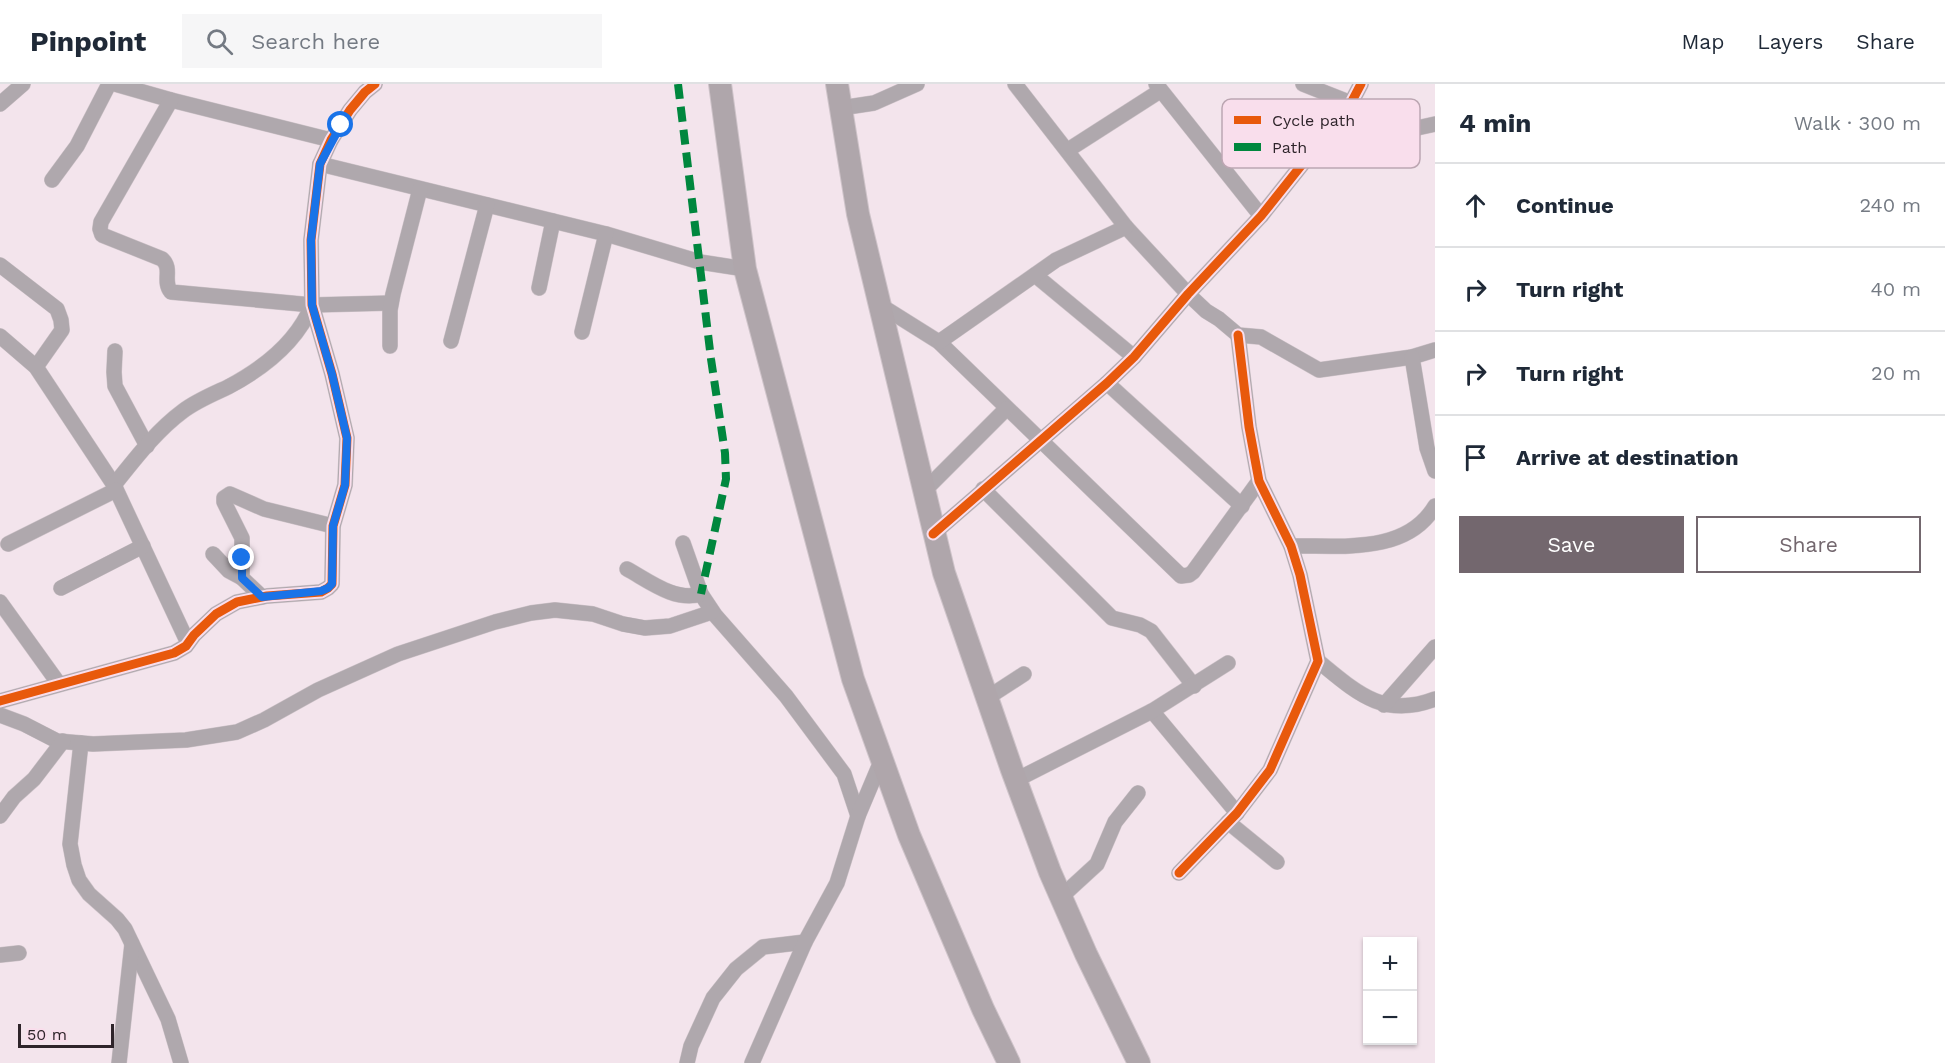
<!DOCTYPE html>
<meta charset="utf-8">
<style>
:root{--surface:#fff;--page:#f6f6f7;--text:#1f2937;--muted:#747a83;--line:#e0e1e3;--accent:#73676e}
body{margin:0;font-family:"Work Sans",sans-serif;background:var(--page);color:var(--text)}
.controls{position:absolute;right:18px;bottom:18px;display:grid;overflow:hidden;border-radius:0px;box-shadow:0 2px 4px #0004}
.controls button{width:54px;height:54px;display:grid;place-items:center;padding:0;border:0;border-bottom:2px solid var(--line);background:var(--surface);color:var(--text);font:30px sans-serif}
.scale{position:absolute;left:18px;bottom:15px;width:96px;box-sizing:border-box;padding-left:6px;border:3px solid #2e242a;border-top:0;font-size:16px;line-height:21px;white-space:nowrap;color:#2e242a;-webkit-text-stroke:4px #f9deec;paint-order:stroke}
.stop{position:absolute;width:18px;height:18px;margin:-14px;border:4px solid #1a73e8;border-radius:50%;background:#fff}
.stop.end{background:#1a73e8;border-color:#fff;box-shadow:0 2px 6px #0008}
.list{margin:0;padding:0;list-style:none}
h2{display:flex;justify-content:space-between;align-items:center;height:78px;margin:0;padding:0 24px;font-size:26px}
h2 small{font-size:20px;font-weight:400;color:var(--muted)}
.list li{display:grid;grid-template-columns:39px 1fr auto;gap:18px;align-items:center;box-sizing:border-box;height:84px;padding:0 24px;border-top:2px solid var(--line)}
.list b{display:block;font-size:22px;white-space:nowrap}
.list em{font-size:20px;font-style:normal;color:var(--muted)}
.actions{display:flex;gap:12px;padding:18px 24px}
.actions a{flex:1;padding:14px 0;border:2px solid var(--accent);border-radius:0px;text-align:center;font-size:21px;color:var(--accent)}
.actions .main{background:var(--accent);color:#fff}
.icon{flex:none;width:33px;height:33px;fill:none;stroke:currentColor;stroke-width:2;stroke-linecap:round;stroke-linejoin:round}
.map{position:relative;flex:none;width:1435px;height:979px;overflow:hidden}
header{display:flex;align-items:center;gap:36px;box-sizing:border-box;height:84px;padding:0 30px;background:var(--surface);border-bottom:2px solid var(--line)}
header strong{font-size:28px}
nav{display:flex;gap:33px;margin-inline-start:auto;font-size:21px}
.search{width:420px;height:54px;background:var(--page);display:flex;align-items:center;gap:15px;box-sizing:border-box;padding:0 21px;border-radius:0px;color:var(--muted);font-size:22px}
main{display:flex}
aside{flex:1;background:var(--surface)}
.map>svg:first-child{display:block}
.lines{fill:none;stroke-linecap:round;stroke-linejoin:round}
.minor-casing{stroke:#cec3c9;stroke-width:16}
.highway-casing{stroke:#cec3c9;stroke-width:24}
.minor{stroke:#afa8ad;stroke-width:15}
.highway{stroke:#afa6ab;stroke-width:22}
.quiet{stroke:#00873e;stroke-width:8;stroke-dasharray:15 8;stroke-linecap:butt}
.cycleway-casing{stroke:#f9deec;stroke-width:13}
.cycleway{stroke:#e8590c;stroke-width:9}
.route{stroke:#1a73e8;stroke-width:8}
.key{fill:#f9deec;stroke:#bca6b2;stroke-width:1.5}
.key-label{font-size:16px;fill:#2e242a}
</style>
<header>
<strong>Pinpoint</strong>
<div class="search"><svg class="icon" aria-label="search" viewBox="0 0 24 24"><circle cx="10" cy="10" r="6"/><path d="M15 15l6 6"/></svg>Search here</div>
<nav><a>Map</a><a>Layers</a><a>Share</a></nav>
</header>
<main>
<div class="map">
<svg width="1435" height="979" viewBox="0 0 1435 979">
<rect width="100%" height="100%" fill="#f3e4ec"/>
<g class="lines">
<g class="minor-casing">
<g id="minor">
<path d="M115,0l56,16 160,40"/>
<path d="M1015,0l111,143 62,67 18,17 13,8 19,16 23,2 58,33 93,-13 23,-7"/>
<path d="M1156,0l105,132"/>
<path d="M1303,0l48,19 41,27h16l27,-6"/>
<path d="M171,16l-70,122 -1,7 2,6 60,24c11,10 0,22 9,33l141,13 79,-2"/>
<path d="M0,20l23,-20"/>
<path d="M841,24l33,-5 43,-19"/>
<path d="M1068,66l92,-59"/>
<path d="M320,80l286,70 94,28 45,7"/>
<path d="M52,96l25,-34 32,-62"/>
<path d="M0,181l57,44 4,11 1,10 -26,37"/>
<path d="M1035,191l99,82"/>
<path d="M539,204l14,-67"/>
<path d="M880,221l59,37 242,234 8,-1 4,-3 66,-91"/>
<path d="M582,248l24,-98"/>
<path d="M0,252l36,31 78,118 74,158"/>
<path d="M451,257l36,-136"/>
<path d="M939,258l117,-82 70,-33"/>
<path d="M390,262v-36l3,-16 27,-105"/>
<path d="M115,267l-1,21 1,14 32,60"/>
<path d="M1412,273l15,91 8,23"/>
<path d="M1107,299l135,123"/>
<path d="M114,401c21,-26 42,-54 69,-74 13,-10 30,-17 45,-24 34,-18 69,-45 84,-82"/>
<path d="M983,405l129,129 28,7 11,6 43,55"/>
<path d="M924,407l82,-82"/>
<path d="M933,450l174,-151 27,-26 54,-63 73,-78 90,-113 10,-19"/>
<path d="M683,459l18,51 14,21 71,81 58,78 14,42"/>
<path d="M8,460l108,-54"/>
<path d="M1291,462c49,-1 115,9 144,-40"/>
<path d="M213,470l16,17 13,7"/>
<path d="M627,485c22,12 48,33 74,25"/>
<path d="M61,504l82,-42"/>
<path d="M262,513l-20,-19v-40l-18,-36v-4l6,-4 34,15 69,17"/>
<path d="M0,518l59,82"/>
<path d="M1318,577c38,31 65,58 117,38"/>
<path d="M987,614l37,-24"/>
<path d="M0,617l174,-48 12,-7 8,-11 22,-21 21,-12 30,-6 54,-4 7,-4 4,-4 1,-58 12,-41 2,-47 -15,-64 -20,-69 -1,-65 9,-76 11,-24 19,-30 15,-18 10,-8"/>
<path d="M1384,621l51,-58"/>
<path d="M1152,627l85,102"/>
<path d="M0,631l24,9 33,17 36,3 93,-4 51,-8 27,-12 54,-30 80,-36 97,-32 36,-9 24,-3 38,4 30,10 22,4 25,-2 42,-14"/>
<path d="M81,659l-11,101 4,21 5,15 10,14 28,25 8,10 43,90 13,44"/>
<path d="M1016,696l136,-69 76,-48"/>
<path d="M0,732l14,-19 20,-18 29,-38"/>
<path d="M1228,738l49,40"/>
<path d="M1179,789l58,-60 33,-43 48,-109 -18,-86 -9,-29 -32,-65 -10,-54 -11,-92"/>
<path d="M1061,813l36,-33 18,-42 23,-29"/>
<path d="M0,871l19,-2"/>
<path d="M119,979l13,-119"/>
<path d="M687,979l4,-17 22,-48 23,-29 27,-22 42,-5"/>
<path d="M752,979l53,-121 32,-59 21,-67 24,-57"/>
</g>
</g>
<g class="highway-casing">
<g id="highway">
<path d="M720,0l25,185 108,410 56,156 74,174 26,54"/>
<path d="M837,0l21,130 86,359 68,197 38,102 36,82 53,109"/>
</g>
</g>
<use href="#minor" class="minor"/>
<use href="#highway" class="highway"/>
<path class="quiet" d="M678,0l33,275 14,94 1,26 -25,115"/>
<g class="cycleway-casing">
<g id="cycleway">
<path d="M933,450l174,-151 27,-26 54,-63 73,-78 90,-113 10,-19"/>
<path d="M0,617l174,-48 12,-7 8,-11 22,-21 21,-12 30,-6 54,-4 7,-4 4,-4 1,-58 12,-41 2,-47 -15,-64 -20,-69 -1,-65 9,-76 11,-24 19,-30 15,-18 10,-8"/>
<path d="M1179,789l58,-60 33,-43 48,-109 -18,-86 -9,-29 -32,-65 -10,-54 -11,-92"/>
</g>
</g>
<use href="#cycleway" class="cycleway"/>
</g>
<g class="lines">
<path class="route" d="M242,474v20l20,19 59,-6 7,-3 4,-4 1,-58 12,-41 2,-47 -15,-64 -20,-69 -1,-65 9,-76 21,-39"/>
</g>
<rect x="1222" y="15" width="198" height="69" rx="9" class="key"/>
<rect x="1234" y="32" width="27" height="8" fill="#e8590c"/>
<rect x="1234" y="59" width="27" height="8" fill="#00873e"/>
<g class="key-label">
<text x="1272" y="42">Cycle path</text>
<text x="1272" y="69">Path</text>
</g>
</svg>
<div class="controls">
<button>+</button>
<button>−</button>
</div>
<div class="scale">50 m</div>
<div class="stop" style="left:341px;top:41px"></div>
<div class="stop end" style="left:242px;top:474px"></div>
</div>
<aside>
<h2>4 min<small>Walk · 300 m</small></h2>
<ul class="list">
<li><svg class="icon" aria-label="ahead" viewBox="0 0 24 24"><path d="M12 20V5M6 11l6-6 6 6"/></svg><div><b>Continue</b></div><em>240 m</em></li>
<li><svg class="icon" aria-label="right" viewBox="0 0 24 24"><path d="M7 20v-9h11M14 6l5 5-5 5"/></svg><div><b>Turn right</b></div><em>40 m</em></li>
<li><svg class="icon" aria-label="right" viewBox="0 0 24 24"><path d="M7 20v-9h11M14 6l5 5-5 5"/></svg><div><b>Turn right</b></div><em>20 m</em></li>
<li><svg class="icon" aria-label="arrive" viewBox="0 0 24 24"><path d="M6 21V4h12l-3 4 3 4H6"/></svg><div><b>Arrive at destination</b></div></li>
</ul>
<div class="actions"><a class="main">Save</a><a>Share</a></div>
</aside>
</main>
